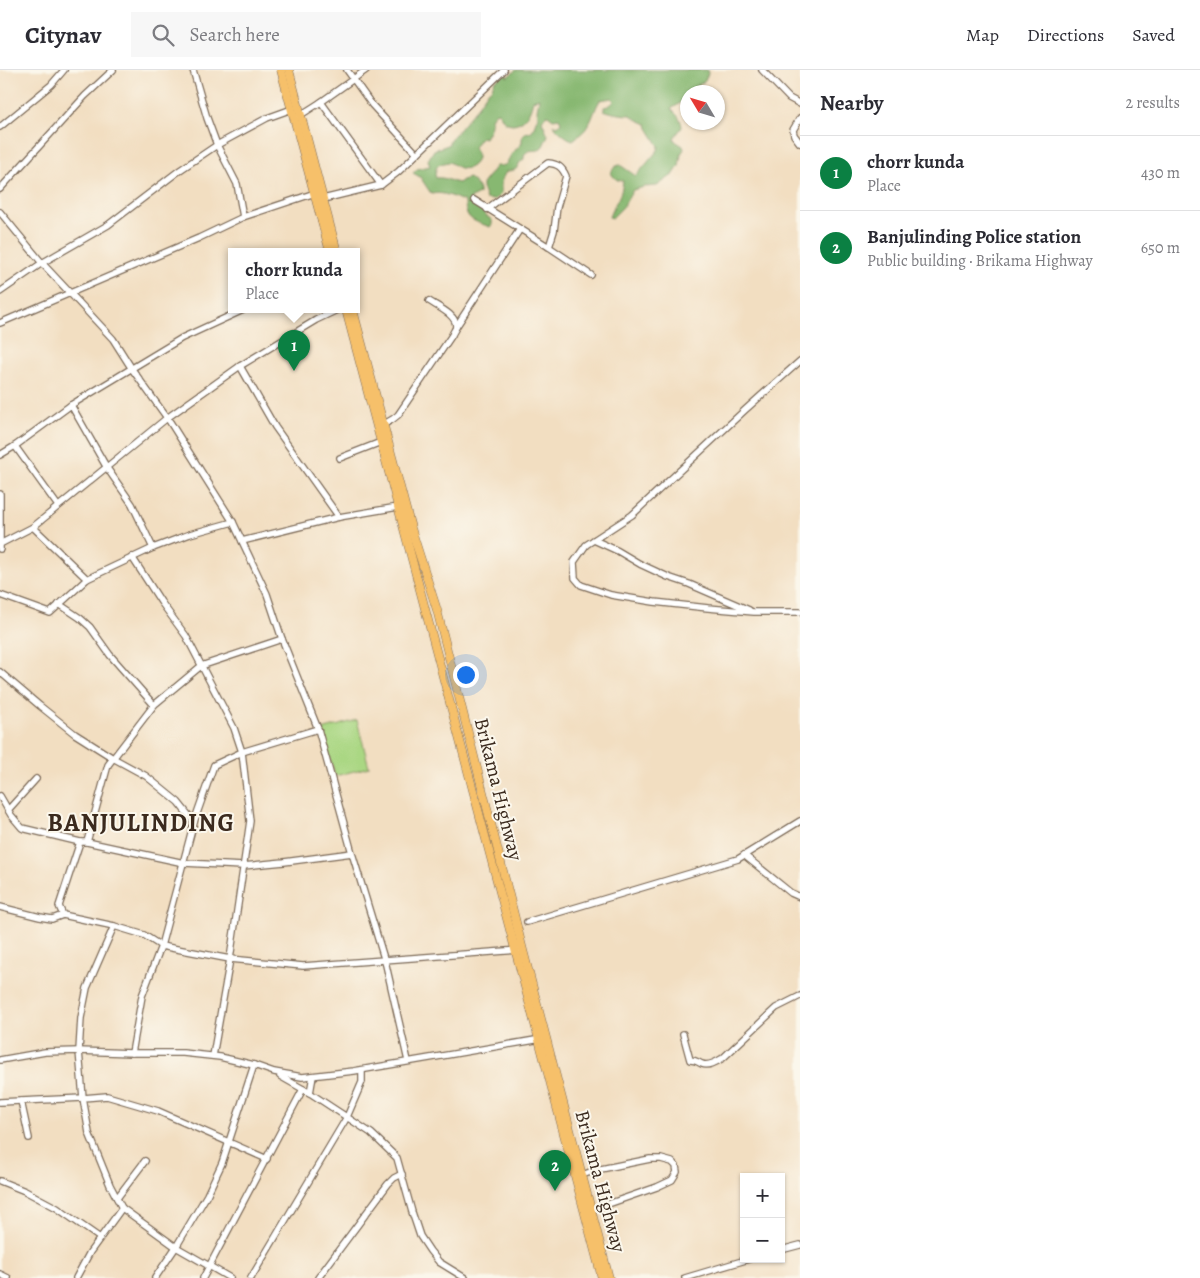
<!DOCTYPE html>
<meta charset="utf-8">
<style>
:root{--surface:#fff;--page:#f7f7f7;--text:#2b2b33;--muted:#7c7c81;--line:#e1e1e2;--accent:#0b8043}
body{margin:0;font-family:Alegreya,serif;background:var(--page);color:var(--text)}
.controls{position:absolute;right:15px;bottom:15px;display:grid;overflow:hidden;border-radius:0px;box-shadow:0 1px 4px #0004}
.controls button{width:45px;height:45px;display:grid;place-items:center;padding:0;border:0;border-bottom:1px solid var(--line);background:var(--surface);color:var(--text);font:25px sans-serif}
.compass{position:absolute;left:680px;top:15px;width:45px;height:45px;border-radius:50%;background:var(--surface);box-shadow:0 1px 4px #0004;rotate:308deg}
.you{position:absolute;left:465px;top:604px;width:18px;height:18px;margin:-12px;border:4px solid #fff;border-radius:50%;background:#1a73e8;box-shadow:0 0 0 8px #1a73e833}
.badge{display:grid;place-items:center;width:32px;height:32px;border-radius:50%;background:var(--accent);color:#fff;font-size:16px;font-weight:700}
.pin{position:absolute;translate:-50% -41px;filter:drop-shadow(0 1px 2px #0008)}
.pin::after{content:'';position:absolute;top:26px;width:18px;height:15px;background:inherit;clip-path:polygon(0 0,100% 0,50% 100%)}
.popup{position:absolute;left:228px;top:178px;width:132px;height:65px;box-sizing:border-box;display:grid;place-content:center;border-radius:0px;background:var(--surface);filter:drop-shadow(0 1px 4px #0005);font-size:16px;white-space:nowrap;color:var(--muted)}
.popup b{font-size:19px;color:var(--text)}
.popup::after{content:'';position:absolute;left:50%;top:100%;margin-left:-10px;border:10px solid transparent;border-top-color:var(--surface)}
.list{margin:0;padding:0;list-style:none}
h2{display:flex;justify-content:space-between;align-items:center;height:65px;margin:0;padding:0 20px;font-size:21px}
h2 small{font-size:16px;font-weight:400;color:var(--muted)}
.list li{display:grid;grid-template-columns:32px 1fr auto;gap:15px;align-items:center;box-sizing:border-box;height:75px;padding:0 20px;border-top:1px solid var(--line)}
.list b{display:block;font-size:19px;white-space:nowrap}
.list p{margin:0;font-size:16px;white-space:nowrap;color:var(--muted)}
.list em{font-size:16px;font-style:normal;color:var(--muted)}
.icon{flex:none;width:28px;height:28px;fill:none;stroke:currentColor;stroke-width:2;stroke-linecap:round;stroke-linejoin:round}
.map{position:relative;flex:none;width:800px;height:1208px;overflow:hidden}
header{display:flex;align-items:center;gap:30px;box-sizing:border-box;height:70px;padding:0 25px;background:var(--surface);border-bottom:1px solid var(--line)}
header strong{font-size:24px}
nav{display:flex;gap:28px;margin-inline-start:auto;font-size:18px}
.search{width:350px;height:45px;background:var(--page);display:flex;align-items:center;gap:12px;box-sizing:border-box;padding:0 18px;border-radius:0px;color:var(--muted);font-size:19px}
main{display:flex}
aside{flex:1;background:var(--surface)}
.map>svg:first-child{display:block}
.green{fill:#aad783;stroke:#728050}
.forest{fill:#87b871;stroke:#617148}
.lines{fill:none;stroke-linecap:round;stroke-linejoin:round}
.minor-casing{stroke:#7b6957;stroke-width:8}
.highway-casing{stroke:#7b6957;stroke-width:9}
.minor{stroke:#fff;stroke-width:5.5}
.highway{stroke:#f6c06b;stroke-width:8}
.labels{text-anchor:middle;stroke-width:4;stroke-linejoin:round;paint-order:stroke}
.street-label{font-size:20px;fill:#3b2a1e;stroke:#fbf7ec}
.district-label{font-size:25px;font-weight:bold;letter-spacing:1px;fill:#3b2a1e;stroke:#fbf7ec}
</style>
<header>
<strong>Citynav</strong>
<div class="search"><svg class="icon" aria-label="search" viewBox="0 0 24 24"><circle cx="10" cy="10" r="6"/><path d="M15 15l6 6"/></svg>Search here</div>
<nav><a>Map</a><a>Directions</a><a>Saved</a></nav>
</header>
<main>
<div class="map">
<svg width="800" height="1208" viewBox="0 0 800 1208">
<rect width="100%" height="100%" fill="#fbf7ec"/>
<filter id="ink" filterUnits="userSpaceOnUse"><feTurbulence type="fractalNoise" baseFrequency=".02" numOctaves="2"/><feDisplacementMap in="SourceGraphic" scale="10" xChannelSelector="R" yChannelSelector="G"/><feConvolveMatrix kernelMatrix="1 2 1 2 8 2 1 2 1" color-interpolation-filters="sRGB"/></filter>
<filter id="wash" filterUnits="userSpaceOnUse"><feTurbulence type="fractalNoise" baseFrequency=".0096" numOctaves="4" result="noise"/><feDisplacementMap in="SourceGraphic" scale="20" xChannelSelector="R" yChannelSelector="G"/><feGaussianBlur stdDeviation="1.12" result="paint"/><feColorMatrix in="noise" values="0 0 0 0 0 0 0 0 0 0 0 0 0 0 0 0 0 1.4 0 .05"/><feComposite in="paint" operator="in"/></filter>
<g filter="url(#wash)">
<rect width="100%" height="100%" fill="#f2dec1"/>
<path class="green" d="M357,650l12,47 -34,9 -13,-46z"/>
<path class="forest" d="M516,0h191l1,3 -3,8 -15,9 -5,8 -6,6 -8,5c6,6 10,9 11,18l-8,11 1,3 8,5 1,3 -3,5 -2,12 -5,8 -17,12 -13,1 -11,3 -10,17 -11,11 -3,-1c5,-14 13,-20 14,-36 -6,0 -9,-3 -12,-8 2,-5 4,-7 9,-8l16,11 22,-26 1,-4 -11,-18 -1,-4 -11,-5 -5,-4c-7,0 -21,-2 -27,-5v-3c5,-1 7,-2 10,-6l-2,-3 -12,2c-5,8 -7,18 -12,26 -4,6 -10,10 -15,14 -6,-1 -16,-10 -20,-16l3,2 3,-1 2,-3 -2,-4 -6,1 -5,-4 -3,1 -3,5 6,14 -5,11 -4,4c-6,1 -11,-1 -15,5v4c-7,4 -4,7 -8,10 -2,2 -7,1 -10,3 -2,3 -5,8 -5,13 -1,9 3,8 -7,15l-8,-1 -4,-11v-4l14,-18c13,0 10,-3 15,-11 3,-4 8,-8 11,-12v-8l2,-2 7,-1 2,-3 5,-13 -1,-6 2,-12 -6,2c-2,10 -7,23 -20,24 -2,0 -6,-1 -8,-2 -3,-3 -4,-7 -7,-10l-3,1 -4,5c1,9 -2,13 -6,20l-4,-1 -7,10c1,2 3,7 3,8 1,9 -9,16 -17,13 -3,-1 -7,-4 -11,-6 -10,2 -13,2 -14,13l1,3c10,-1 13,3 22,5l4,-3 7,-2c6,5 11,9 10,16l-8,4c-1,8 7,9 13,12l1,5 7,5v5l-2,2c-15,-6 -25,-6 -25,-25 -9,-4 -23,-11 -33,-8l-2,-2 -10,-15 -7,-4 4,-4 13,-3 -2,-6 6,-10 14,-5 3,-6 24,-29 14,-20 3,-2 2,-6 11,-10 2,5z"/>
</g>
<g filter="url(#ink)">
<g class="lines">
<g class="minor-casing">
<g id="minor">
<path d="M193,0l14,48 10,27 20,39 6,33"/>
<path d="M347,0l25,35 45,49"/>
<path d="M762,0l27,28 11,6"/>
<path d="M321,32l60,83"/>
<path d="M299,46l22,-14 45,-32"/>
<path d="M800,48l-7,12 1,5 6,8"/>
<path d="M0,57l51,-42 13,-15"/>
<path d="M0,119l85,-93 28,-26"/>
<path d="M323,129l58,-14 17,-13 106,-102"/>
<path d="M474,130l75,47 42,28"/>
<path d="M487,139l61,-46c10,1 14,4 18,13l-9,31 -3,24 -5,16"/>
<path d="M0,142l42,51 71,76 19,30 38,53 63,100 34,72 15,45 36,90 34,124 34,112 22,96"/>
<path d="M0,222l42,-29 66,-38 72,-55 37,-25 50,-27 25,-9"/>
<path d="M0,253l199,-85 44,-21 72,-24"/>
<path d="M456,257l64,-98"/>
<path d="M800,291l-55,49 -113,105 -46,30 -12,17 1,16 6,7 30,10 43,7 54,6 46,4h46"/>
<path d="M240,296l35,61 64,90"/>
<path d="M71,335l36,63 25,36 21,44"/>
<path d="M381,356l12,-7 5,-4 54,-80c1,-3 3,-5 4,-8 1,-12 -18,-20 -27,-26"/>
<path d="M15,376l43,60"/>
<path d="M0,385l15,-9 56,-41 111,-67 61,-28"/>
<path d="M340,388l41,-16"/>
<path d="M0,424v55"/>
<path d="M33,457l54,52"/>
<path d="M594,470l24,11 22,13 28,13 21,7 60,26"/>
<path d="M242,471l97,-24 59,-10"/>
<path d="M0,474l33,-17 134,-109 73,-52 76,-46 21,-10"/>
<path d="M132,487l29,45 25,34 48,92 8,24 8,69 -20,138 -17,97"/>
<path d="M0,525l50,18 37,-34 66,-31 37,-14 43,-12"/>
<path d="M59,534l21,14 10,9 20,28 44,50"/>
<path d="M0,602l40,34 35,28 38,24 33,18 32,26 16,20"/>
<path d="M0,726l11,19 11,13 58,14h7l97,21 59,3 41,-4 68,-9"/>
<path d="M8,740l28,-31"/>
<path d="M87,772l21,-77 46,-60 47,-39 81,-27"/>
<path d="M744,785l47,38 9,4"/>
<path d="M0,837l40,10 12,2 11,-4 51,11 30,9 17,11 69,13 73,7 215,-16"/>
<path d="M63,845l-4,-9 21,-64"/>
<path d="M527,852l211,-63 62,-38"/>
<path d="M114,856l-27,62 -6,30 -2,33 4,47 6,35 21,52 12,23 54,39 54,31"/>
<path d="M683,964l7,26c7,0 7,2 12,4 7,3 16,-3 21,-6l53,-50 24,-12"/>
<path d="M132,983l10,-57 19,-50 33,-124 20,-57 28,-13 76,-23"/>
<path d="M0,990l45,-8 34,-1 53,2h51l37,4 34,8 20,7 28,5 52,-6 187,-32"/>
<path d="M280,1006l30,17 61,40 26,25 15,54 8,24 10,15 9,11 26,16"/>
<path d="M310,1023l3,-17"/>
<path d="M21,1031l8,37"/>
<path d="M0,1032l83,-4 24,-2 51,15 109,48"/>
<path d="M582,1105l14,-5 54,-11h11l11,3 4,4 1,6 -5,8 -15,7 -66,23"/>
<path d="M0,1111l25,10 32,17 43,30"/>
<path d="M117,1128l28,-37"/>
<path d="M781,1180l19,-5"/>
<path d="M0,1204l8,4"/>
<path d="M76,1208l14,-26 32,-44"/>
<path d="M155,1208l21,-31 31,-52 15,-32 32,-98"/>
<path d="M203,1208l100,-189"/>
<path d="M251,1208l96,-161 15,-35v-12"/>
<path d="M318,1208l70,-94 6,-6 8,-4"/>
<path d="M685,1208l64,-19"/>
</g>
</g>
<g class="highway-casing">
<g id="highway">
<path d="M281,0l49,182"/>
<path d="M289,0l48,182"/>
<path d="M346,240l256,968"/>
<path d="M353,240l58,218 26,82 86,340 86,328"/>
</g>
</g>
<use href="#minor" class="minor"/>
<use href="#highway" class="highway"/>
</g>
</g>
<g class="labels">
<g class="street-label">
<text transform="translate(499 719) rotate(76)" y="7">Brikama Highway</text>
<text transform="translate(601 1111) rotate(75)" y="7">Brikama Highway</text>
</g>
<g class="district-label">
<text x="141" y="761">BANJULINDING</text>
</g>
</g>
</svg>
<div class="controls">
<button>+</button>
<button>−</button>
</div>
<svg class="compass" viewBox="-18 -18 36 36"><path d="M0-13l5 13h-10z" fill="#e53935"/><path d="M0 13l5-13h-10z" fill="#7c7c81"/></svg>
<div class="you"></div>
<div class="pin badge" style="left:294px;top:301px">1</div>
<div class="popup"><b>chorr kunda</b>Place</div>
<div class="pin badge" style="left:555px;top:1121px">2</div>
</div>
<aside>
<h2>Nearby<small>2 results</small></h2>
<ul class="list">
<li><span class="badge">1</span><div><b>chorr kunda</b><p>Place</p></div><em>430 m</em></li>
<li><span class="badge">2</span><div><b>Banjulinding Police station</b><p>Public building · Brikama Highway</p></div><em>650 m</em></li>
</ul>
</aside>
</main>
